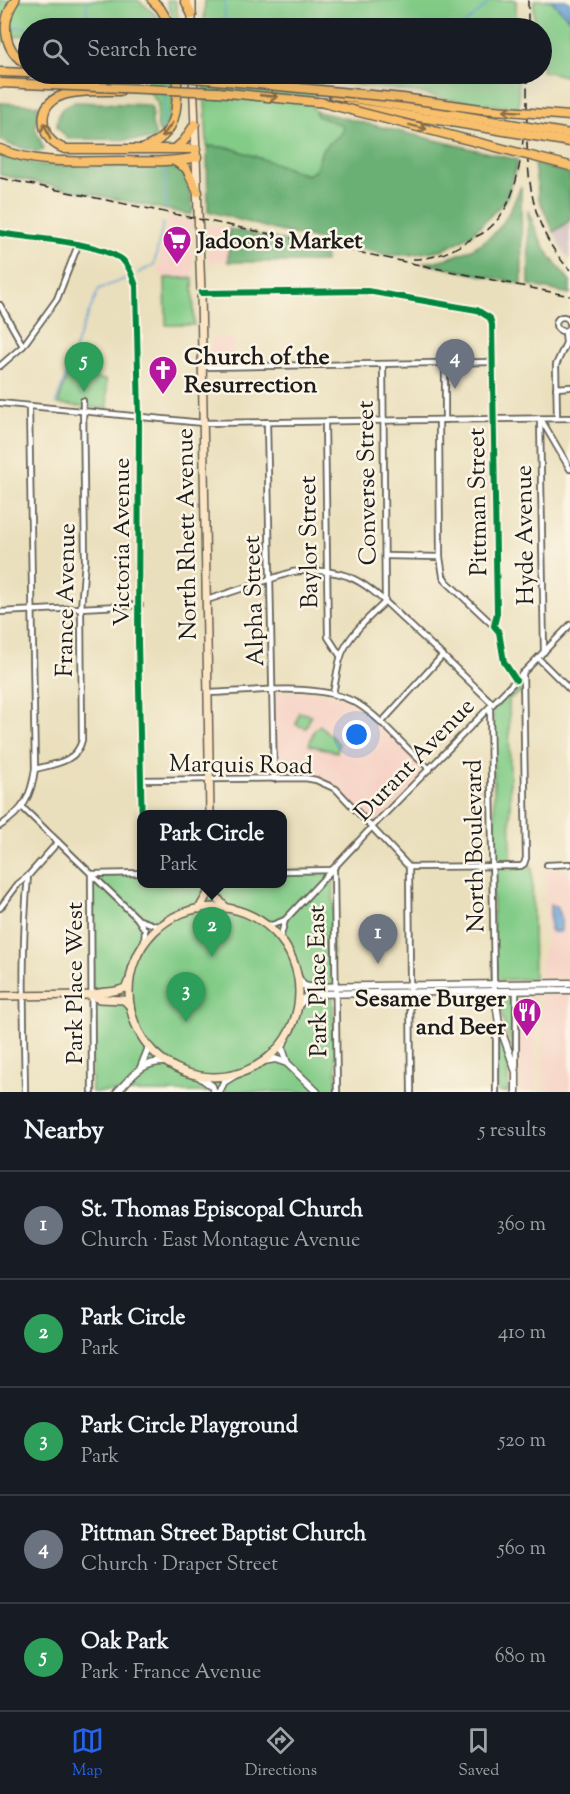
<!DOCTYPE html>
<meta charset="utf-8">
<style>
:root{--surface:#171b24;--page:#242831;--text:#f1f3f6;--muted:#9ea1a6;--line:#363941;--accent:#2563eb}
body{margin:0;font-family:"Sorts Mill Goudy",serif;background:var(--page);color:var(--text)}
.you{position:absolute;left:357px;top:735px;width:21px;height:21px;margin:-15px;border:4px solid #fff;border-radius:50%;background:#1a73e8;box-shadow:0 0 0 9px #1a73e833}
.badge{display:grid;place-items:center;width:39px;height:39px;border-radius:50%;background:var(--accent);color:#fff;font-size:20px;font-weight:700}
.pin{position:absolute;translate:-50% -50px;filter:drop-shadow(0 2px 3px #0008)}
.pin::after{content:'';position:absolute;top:32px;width:21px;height:18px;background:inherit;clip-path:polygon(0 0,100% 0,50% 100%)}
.popup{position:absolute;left:137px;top:810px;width:150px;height:78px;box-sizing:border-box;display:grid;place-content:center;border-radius:12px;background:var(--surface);filter:drop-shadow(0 2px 4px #0005);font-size:20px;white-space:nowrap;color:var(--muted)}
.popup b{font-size:22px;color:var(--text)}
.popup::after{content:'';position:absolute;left:50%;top:100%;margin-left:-12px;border:12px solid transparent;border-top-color:var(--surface)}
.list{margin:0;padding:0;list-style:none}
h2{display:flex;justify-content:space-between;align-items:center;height:78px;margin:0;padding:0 24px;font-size:26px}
h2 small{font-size:20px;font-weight:400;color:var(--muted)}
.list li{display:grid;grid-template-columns:39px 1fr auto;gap:18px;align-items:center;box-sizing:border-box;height:108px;padding:0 24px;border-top:2px solid var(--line)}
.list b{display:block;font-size:22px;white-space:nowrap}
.list p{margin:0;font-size:20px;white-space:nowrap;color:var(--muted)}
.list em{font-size:20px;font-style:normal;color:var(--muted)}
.icon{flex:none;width:33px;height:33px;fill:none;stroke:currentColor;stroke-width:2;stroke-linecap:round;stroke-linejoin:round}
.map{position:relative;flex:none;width:570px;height:1092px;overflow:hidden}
.search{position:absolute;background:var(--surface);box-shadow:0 6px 24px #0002;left:18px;right:18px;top:18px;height:66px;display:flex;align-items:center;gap:15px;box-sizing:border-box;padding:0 21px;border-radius:33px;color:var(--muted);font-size:22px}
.sheet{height:618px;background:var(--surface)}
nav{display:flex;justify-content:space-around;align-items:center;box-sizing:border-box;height:84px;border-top:2px solid var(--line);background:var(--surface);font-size:16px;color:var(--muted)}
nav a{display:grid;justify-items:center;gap:3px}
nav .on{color:var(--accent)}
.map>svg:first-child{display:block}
.built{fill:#f6d2c5}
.industrial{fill:#d1bfbf}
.green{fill:#83cc88;stroke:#507452;stroke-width:1.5}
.forest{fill:#6ab074;stroke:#436648;stroke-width:1.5}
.water{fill:#659ed4;stroke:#405d78;stroke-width:1.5}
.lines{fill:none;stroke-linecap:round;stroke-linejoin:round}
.stream{stroke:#659ed4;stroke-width:1.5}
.minor-casing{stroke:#646054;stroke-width:8}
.tertiary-casing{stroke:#646054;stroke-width:9}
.secondary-casing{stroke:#646054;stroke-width:10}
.motorway-casing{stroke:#646054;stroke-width:11}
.minor{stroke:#fff;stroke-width:4.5}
.tertiary{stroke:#fff;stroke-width:6}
.secondary{stroke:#fce5c4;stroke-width:7}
.motorway{stroke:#f8bf6c;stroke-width:8}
.rail{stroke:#1c1c1c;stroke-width:1.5;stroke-dasharray:9 4.5;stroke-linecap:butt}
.motorway-bridge-casing{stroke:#646054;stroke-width:11;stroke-linecap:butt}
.motorway-bridge{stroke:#f8bf6c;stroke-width:8}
.cycleway-casing{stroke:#fcf5e5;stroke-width:10}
.cycleway{stroke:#00873e;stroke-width:6}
.oneway{stroke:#8a6e44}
.labels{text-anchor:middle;stroke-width:5;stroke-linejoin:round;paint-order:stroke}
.poi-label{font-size:24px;font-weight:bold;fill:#1c1c1c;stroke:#fcf5e5;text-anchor:start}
.street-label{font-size:24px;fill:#1c1c1c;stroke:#fcf5e5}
</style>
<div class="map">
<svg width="570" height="1092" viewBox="0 0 570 1092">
<rect width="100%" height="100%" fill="#fcf5e5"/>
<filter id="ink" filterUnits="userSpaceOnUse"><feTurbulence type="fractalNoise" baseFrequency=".0167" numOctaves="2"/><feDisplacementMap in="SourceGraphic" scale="12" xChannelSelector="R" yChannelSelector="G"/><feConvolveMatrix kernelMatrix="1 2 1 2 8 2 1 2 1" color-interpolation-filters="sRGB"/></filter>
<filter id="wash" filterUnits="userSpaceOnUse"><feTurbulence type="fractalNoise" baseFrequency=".008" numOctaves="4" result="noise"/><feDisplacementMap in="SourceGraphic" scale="24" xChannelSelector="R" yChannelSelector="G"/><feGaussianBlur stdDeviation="1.35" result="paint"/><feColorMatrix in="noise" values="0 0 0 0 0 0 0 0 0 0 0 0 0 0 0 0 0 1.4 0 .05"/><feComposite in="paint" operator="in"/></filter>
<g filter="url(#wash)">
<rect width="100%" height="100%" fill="#eadfbc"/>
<g class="built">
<path d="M167,217l25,3 1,58h-28l-7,-7z"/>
<path d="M208,224l21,5 -1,33h-20z"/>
<path d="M210,338h24l1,28 -25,1z"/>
<path d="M274,691l59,2 26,12 71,64 -58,58 -36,-37 -20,-10 -42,-1z"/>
<path d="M545,869h25v110h-30l1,-16 5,-25z"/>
<path d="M535,995l2,97h-17l-1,-96z"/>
<path d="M541,995h29v97h-27z"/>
</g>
<path class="industrial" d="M570,220v40l-9,-12 -7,-16z"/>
<g class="green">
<path d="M0,0h138l26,22 8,-6 -5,-16h8l5,28h-152v6l-21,4 -7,7z"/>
<path d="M205,0h311v28h-312z"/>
<path d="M534,0h17l19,20v57l-28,-6v-43h-8z"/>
<path d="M144,74h28l1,27 -9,31h-5l-2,-8 1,-21 -9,-12v-9z"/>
<path d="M204,74h314l1,34 -74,-9 -27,-7 -92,-11 -7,6 -7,19 5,10 26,9v7l-21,18 -6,20 -9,5 -76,-27 -24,-2z"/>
<path d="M165,278h28l1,47h-28z"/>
<path d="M68,372l38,8 2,29 -50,-5z"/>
<path d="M518,682l3,1v9l-12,7 2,163 -13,1 -3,-4 -2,-149z"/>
<path d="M299,712l12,3 -5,13 -10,-3z"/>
<path d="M320,725l19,19 -2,8 -28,-7 5,-15z"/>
<path d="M492,866h40l2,113 -40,1z"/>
<path d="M334,870l-2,111 5,111h-245l-1,-218 50,-1 1,11h140l1,-13z"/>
<path d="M498,996l15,1 1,56 -13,-39z"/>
<path d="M499,1033l9,25v34h-10l-2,-58z"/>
</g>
<g class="forest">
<path d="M75,102l73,3 4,3v16l4,13 -3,3 -85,-1 -11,-12c0,-14 4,-21 18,-25z"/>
<path d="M0,103l38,2v10l-3,13 9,21 -6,3 -27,-7 -11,-5z"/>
<path d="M315,111l203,49 -12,40 -35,35 -26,14 -35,6h-23l-112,-25 -67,-19 -1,-65 24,2 76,27 9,-5 6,-20 21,-18 -1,-7 -25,-9z"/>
<path d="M0,153c15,6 29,10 45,12 21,2 129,-3 138,5 6,5 8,31 10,40l-2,5 -191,-40z"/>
<path d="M534,164l36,10v46l-16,12 -15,-33z"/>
<path d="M521,186l1,98 -99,-21c27,-3 58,-14 76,-35 10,-12 16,-29 22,-42z"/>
<path d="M528,210l10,25 13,23 19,23v13l-41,-9z"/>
<path d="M229,229l96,20v13h-97z"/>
</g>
<g class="water">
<path d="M546,0h20l4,3v17l-19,-20z"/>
<path d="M550,904c12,3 12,15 11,27l-2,1h-7l-2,-3z"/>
</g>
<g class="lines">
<g class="stream">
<path d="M10,26l21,2"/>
<path d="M193,26l30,2"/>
<path d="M220,26l5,-10v-16"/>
<path d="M176,27l7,-3 6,1"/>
<path d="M86,28l1,-28"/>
<path d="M460,28l25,-21 4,-7"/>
<path d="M162,131l3,-38"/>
<path d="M165,170l1,38"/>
<path d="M138,273l16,-8 9,-42"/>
<path d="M56,403l25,-72 18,-42 26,-10"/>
</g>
</g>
</g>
<g filter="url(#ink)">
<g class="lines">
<g class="minor-casing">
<g id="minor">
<path d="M0,233c34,6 91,8 120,25 9,6 12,18 16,28l3,131 -1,224 4,189"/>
<path d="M201,293l166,-2 110,19 13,8 2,7 5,288 -3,13 5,6 5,30 12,18"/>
<path d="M0,305l23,41"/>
<circle cx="563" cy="324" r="7"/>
<path d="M445,363v57"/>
<path d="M0,366l23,-20 34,-47 21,-54"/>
<path d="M203,367l289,-5"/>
<path d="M556,388l14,-1"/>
<path d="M0,403l203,20 367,-5"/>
<path d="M557,418l-1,-53 10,-22 -1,-12"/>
<path d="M540,419l4,233"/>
<path d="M439,420l1,137 3,19 4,6 47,44"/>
<path d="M542,421l28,48"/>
<path d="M267,422l7,357"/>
<path d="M325,422l3,215 13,20"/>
<path d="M386,556l54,1"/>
<path d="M207,600l85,-28c18,-2 37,-2 55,4 24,9 43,31 62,48 28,26 56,53 84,80"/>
<path d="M0,612l140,-7"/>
<path d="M538,658l32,32"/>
<path d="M208,693c44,-1 112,-12 150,11 27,17 47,45 72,65"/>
<path d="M333,693c3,-12 4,-25 8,-37 8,-22 28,-38 44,-54l-2,-238"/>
<path d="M490,708l4,276"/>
<path d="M381,723l62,-68"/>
<path d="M35,769c20,-5 42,-7 47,-29l-1,-132 4,-47 -2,-160"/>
<path d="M141,780l164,-2 11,2 20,9 73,78 112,-1 3,-2 2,-6 -3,-185"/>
<path d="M23,808l114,110 8,12 -1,14"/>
<path d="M0,826c24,-16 31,-29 35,-57l-6,-363"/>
<path d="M547,865l23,-1"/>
<path d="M409,867l2,225"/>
<path d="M282,871l52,-1 3,222"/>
<path d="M0,908l18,-24 10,-8 30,-34"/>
<path d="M140,920l17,6 11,-5"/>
<path d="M264,924l8,1 13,-5 87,-93 198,-202"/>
<path d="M280,939l5,-19"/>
<path d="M496,1034v58"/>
<path d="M516,1066v-75"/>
<path d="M25,1092c-1,-72 -4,-144 3,-216"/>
<path d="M92,1092l-1,-218 51,-1"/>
</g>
</g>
<g class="tertiary-casing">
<g id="tertiary">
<path d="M298,977l5,8 5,2 262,-4"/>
<path d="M494,988l5,36 17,48v20"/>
<path d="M298,1006l8,-9 6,-3 258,-4"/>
<path d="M285,1039l-3,9 5,15"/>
<path d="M264,1061l11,-2 12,4 30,29"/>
<path d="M141,1067l8,-20"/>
<path d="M197,1075l15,11 2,6"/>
<path d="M117,1092c16,-16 24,-31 49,-30"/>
<path d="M219,1092l5,-10 13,-8"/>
</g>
</g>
<g class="secondary-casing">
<g id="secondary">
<path d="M192,28v-28"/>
<path d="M193,74l8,219 9,521"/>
<path d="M213,884c2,11 5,17 14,24"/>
<circle cx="214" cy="992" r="85"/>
<path d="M199,909l9,-16v-9"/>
<path d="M92,995l7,4 25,1 6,6"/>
<path d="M0,996l92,-1c11,-5 24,-1 34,-8l2,-5"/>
</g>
</g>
<g class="motorway-casing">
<g id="motorway">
<path d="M15,0c-15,22 -12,51 13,65"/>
<path d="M152,0l8,8 12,20"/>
<path d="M185,0l7,15"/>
<path d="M0,72l28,1"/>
<path d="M120,91c-26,1 -83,-6 -76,35 2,12 10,19 21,23h131"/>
<path d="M218,92l108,11"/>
<path d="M333,95l118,19"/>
<path d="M347,106l104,16"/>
<path d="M146,147c34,-14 31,-42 31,-73"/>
<path d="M176,148l8,-7 11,-17"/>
<path d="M0,149c38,16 78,12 118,12 26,0 53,2 79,-4"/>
<path d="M176,162l10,6 12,24"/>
</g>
</g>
<use href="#minor" class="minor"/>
<use href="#tertiary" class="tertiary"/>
<use href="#secondary" class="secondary"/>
<use href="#motorway" class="motorway"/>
<g class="rail">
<path d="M528,0v28"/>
<path d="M527,74c1,69 -9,142 43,196"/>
<path d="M0,178l570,118"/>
<path d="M413,259c19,0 38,-7 53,-17 6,-4 12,-6 17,-9 30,-20 36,-60 40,-93"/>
</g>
<g class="motorway-bridge-casing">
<g id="motorway-bridge">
<path d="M75,74l109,3 219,21 78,11 89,7"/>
<path d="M0,83l218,9"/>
<path d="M320,102l250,64"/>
<path d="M451,114l119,20"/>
<path d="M451,122l119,20"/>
</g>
</g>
<use href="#motorway-bridge" class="motorway-bridge"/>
<g class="cycleway-casing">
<g id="cycleway">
<path d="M0,233c34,6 91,8 120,25 9,6 12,18 16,28l3,131 -1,224 4,189"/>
<path d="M201,293l166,-2 110,19 13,8 2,7 5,288 -3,13 5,6 5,30 12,18"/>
</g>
</g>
<use href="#cycleway" class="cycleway"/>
</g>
<defs><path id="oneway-shaft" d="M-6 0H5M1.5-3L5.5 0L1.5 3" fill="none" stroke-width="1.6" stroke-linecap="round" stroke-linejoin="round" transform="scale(1.5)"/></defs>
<g class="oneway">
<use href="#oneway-shaft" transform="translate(269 96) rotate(5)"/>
<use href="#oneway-shaft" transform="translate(512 111) rotate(-175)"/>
<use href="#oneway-shaft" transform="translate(418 127) rotate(14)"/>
<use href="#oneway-shaft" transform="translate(167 130) rotate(127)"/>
<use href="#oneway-shaft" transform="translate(47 131) rotate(-111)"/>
</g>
</g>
<defs>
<g id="supermarket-pin" transform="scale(1.5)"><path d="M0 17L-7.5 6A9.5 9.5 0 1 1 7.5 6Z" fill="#b5179e" stroke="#fcf5e5"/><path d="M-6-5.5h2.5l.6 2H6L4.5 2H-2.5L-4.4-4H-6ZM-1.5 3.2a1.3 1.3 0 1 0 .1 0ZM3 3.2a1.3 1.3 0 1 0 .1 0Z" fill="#fff"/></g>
<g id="church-pin" transform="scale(1.5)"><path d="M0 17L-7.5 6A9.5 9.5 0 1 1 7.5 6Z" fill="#b5179e" stroke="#fcf5e5"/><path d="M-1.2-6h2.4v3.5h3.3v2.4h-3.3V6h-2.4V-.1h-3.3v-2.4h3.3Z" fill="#fff"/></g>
<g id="restaurant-pin" transform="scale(1.5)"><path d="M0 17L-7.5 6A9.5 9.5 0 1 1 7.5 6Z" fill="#b5179e" stroke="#fcf5e5"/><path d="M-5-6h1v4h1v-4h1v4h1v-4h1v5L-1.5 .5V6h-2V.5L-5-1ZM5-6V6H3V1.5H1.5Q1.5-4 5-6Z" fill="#fff"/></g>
</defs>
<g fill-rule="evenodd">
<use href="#supermarket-pin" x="177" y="240"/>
<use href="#church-pin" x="163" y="370"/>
<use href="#restaurant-pin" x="527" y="1012"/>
</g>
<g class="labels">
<g class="poi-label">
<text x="198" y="248">Jadoon's Market</text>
<text x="184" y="364">Church of the<tspan x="184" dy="28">Resurrection</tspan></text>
<text x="506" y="1006" text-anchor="end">Sesame Burger<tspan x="506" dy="28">and Beer</tspan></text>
</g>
<g class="street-label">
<text transform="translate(366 483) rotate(-91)" y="8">Converse Street</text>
<text transform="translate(477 502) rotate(-91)" y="8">Pittman Street</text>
<text transform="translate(186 534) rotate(-91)" y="8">North Rhett Avenue</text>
<text transform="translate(524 535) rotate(-91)" y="8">Hyde Avenue</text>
<text transform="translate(121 542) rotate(-90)" y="8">Victoria Avenue</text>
<text transform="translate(308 542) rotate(-91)" y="8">Baylor Street</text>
<text transform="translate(65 600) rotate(-89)" y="8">France Avenue</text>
<text transform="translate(253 601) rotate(-92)" y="8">Alpha Street</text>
<text transform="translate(414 759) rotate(-46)" y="8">Durant Avenue</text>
<text transform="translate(241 764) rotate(1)" y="8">Marquis Road</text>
<text transform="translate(474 846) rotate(-91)" y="8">North Boulevard</text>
<text transform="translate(317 981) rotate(-91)" y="8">Park Place East</text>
<text transform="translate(74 983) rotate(-90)" y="8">Park Place West</text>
</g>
</g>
</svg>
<div class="you"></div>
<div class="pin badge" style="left:378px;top:964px;background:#6b7280">1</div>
<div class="pin badge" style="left:212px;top:957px;background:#2e9e5b">2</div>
<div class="popup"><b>Park Circle</b>Park</div>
<div class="pin badge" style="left:186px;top:1022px;background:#2e9e5b">3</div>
<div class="pin badge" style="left:455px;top:389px;background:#6b7280">4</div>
<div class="pin badge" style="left:84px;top:392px;background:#2e9e5b">5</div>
<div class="search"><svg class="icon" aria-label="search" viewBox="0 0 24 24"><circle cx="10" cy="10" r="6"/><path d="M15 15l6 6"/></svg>Search here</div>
</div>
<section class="sheet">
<h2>Nearby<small>5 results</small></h2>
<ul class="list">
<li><span class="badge" style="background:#6b7280">1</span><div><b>St. Thomas Episcopal Church</b><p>Church · East Montague Avenue</p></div><em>360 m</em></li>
<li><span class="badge" style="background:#2e9e5b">2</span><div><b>Park Circle</b><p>Park</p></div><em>410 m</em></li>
<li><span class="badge" style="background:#2e9e5b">3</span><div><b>Park Circle Playground</b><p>Park</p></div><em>520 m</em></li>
<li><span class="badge" style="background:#6b7280">4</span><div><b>Pittman Street Baptist Church</b><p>Church · Draper Street</p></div><em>560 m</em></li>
<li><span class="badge" style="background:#2e9e5b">5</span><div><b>Oak Park</b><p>Park · France Avenue</p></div><em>680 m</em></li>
</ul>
</section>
<nav>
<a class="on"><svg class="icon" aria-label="map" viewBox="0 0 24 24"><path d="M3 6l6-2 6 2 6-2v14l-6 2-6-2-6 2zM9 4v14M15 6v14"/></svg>Map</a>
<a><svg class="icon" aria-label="directions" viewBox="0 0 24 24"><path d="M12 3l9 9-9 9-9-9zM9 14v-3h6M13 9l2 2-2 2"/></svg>Directions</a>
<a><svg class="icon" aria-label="saved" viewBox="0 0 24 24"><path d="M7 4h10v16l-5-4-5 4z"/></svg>Saved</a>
</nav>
